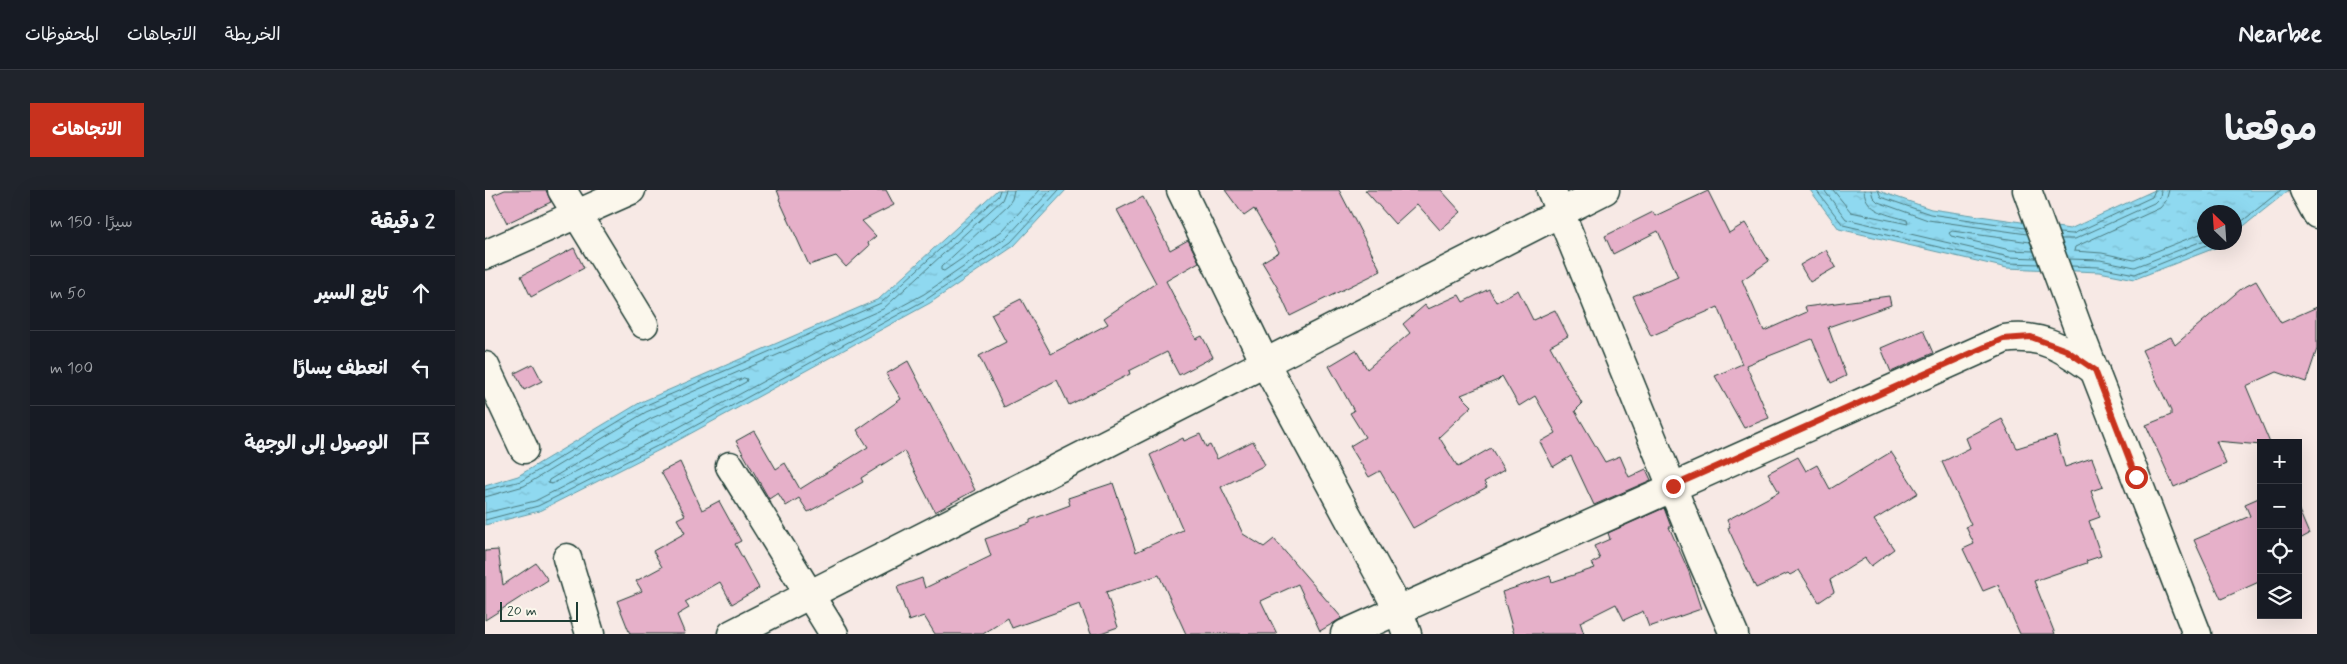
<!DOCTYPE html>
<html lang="ar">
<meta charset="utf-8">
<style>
:root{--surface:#171b24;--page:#20242c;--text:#f1f3f6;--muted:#9ea1a6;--line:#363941;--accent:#c8321e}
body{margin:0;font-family:Mynerve,"Playpen Sans Arabic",sans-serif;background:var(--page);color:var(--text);direction:rtl}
.controls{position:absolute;right:15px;bottom:15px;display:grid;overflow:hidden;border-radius:0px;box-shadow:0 5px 20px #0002}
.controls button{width:45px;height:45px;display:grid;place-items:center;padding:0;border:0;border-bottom:1px solid var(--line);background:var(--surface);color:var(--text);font:25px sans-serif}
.compass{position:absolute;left:1712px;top:15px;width:45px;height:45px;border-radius:50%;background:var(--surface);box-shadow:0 5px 20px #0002;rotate:335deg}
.scale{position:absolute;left:15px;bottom:12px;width:78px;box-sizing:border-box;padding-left:5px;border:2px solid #1f3d34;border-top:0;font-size:14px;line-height:18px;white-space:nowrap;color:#1f3d34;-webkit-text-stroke:4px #fbf7ec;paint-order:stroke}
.stop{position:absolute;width:15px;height:15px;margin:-11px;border:4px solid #c8321e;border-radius:50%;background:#fff}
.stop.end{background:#c8321e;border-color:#fff;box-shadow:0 1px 5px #0008}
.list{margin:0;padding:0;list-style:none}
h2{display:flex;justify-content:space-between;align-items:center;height:65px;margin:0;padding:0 20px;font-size:21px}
h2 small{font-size:16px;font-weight:400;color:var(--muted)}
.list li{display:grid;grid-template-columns:32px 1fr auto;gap:15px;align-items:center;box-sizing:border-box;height:75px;padding:0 20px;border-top:1px solid var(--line)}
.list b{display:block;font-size:19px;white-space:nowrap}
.list em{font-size:16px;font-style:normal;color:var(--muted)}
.icon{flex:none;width:28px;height:28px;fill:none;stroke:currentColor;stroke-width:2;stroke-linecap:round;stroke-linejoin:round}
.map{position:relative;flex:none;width:1832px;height:444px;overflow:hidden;direction:ltr;border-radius:0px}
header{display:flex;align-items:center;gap:30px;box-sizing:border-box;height:70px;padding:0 25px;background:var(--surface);border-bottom:1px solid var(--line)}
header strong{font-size:24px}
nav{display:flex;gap:28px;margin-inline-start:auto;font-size:18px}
.intro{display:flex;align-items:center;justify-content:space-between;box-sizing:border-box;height:120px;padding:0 30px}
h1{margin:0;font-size:35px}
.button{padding:12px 22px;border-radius:0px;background:var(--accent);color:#fff;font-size:18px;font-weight:700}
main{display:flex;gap:30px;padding:0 30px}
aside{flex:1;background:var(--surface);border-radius:0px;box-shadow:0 5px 20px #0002}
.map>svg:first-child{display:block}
.water{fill:url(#water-ripples);stroke:#629ba5}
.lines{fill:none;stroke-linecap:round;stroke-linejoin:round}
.shore{stroke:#4c7b7f;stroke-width:1}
.building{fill:#e6b0c9;stroke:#1f3d34}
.street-casing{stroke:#1f3d34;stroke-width:31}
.secondary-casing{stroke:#1f3d34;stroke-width:31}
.street{stroke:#fbf7ec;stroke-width:28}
.secondary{stroke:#fbf7ec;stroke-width:28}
.route{stroke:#c8321e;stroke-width:6}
</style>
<header>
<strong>Nearbee</strong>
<nav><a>الخريطة</a><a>الاتجاهات</a><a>المحفوظات</a></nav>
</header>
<div class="intro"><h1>موقعنا</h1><a class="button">الاتجاهات</a></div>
<main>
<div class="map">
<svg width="1832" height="444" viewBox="0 0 1832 444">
<defs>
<pattern id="water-ripples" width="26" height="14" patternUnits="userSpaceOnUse" patternTransform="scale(1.25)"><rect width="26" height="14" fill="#8fd9f0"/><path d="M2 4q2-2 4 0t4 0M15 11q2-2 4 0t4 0" fill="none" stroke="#7bbbce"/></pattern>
</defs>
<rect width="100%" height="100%" fill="#f7e9e5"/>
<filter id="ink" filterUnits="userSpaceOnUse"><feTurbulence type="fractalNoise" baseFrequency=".02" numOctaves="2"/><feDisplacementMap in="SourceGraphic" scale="10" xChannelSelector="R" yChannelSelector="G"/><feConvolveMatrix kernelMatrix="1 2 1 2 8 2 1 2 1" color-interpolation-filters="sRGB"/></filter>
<g filter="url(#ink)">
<g class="water">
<path d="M512,0h69l-52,56 -84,57 -255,139 -136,69 -54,14v-39l33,-10 123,-74 238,-103z"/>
<path d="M1325,0h66l55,19 139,20 85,-39h134l-54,43v-21h-30v30l17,1 -7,5 -80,31 -36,-7 -92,-4 -168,-39z"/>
</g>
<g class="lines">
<g class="shore">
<path d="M529,0l-2,9 -4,6 -67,62v3l3,1 58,-40 38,-41"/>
<path d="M1331,0l27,35 165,38 31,1"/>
<path d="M1339,0l22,29 163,38 27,1"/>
<path d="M1348,0l18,22 57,12 -1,-4c-17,-5 -42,-8 -43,-30"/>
<path d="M1386,0l2,7 5,5 50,18 99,14"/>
<path d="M1393,0l3,7 49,17 95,14"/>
<path d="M1684,0l-3,11 -6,7 -85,39 -1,4 28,2 32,7 71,-28"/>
<path d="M1750,37l46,-37"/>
<path d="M1574,43l14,1 79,-37 3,-7"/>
<path d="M1576,49h14l79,-36 6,-6 1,-7"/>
<path d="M1545,52l-78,-11 -3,2 2,3 59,14 23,1"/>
<path d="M1584,69l31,1 35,7 70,-27"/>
<path d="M1586,76l28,1 36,7 79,-32"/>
<path d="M259,188l3,1 -1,3 -194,102 -4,-1 1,-3 101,-61z"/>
<path d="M0,300l36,-9 123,-75 237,-103 117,-107 2,-6"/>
<path d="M0,307l39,-11 122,-74 237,-103 119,-109 4,-10"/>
<path d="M0,323l50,-12 135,-69 254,-138 83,-57 44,-47"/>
<path d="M0,330l53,-14 135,-68 254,-139 84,-57 48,-52"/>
</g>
</g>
<g class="building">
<path d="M20,0h41l5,12 -44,21 -14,-28z"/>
<path d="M292,0h109l8,15 -32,16 14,15 -8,7 1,3 -23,21 -10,-11 -27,9 -30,-66 1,-1z"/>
<path d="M740,0h114l42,81 -91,45 -13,-29 -15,-25 17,-10 -25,-43 -10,7z"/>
<path d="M880,0h76l20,22 -21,18 -23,-26 -22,20z"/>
<path d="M1223,1l21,42 16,-10 24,38 -27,19 22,51 43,-19 -2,-5 84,-11 2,9 -63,22 18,49 -15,7 -19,-44 -66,26 23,53 -25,10 -29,-52 27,-12 -24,-57 -67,29 -18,-40 45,-19 -20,-46 -45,23 -8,-18 48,-24 2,4z"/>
<path d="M658,7l27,53 18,-10 11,22 -33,19 30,58 6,-3 11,21 -34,18 -12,-23 -38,19 1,3 -61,31 -12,-25 -53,27 -25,-51 27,-14 -15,-28 30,-15 30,55 57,-30 -4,-6 52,-35 -39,-73z"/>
<path d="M89,58l10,20 -53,29 -10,-21z"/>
<path d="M1341,60l10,17 -26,15 -10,-17z"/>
<path d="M1771,91l25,42 36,-16v42l-11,33 -29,-10 -31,14 24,57h-9v2l-45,-4 10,23 -52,23 -28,-62 25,-10v-4l-29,-61 29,-13 4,8 66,-56z"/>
<path d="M1004,99l7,13 22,-12 15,30 22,-10 13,26 -18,10 32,58 -7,7 30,51 15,-6 9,21 17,-8 5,11 -57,25 -23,-49 -18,11 -13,-25 16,-9 -21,-37 -16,10 -17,-30 -4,4 -37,15 11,11 -33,31 19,30 33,-19 13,22 -20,12 3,5 -74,41 -33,-57 -11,6 -19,-31 15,-9 -15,-24 4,-2 -25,-45 27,-16 11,19 43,-36 -7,-9 22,-19 3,4 31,-14 4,7z"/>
<path d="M1438,140l10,23 -42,19 -10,-24z"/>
<path d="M423,171l67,129 -40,22 -31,-61 -43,27 2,4 -55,30 -9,-14 -13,8 -8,-13 -9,6 -33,-58 18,-10 22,38 9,-6 15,26 68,-42 -11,-17 44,-31 -15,-25z"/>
<path d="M48,174l9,17 -18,9 -9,-17z"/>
<path d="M1517,229l15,29 39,-12 9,31 27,-9 11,29 -12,4 9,26 -11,4 12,35 -15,5 1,2 -53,18 21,53h-35l-22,-49 -15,6 -20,-42 11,-5 -8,-17 5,-2 -29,-63 28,-14 -4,-10z"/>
<path d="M715,244l6,13 4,-2 7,14 36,-18 12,24 -44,22 22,47 21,13 10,-8 68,79 -22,13 -22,-47 -37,17 16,33h-91l-27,-59 -53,17 12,35 -20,7h-7l-11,-30 -68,24 -4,-10 -25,16h-48l-11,-18 -15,5 -12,-34 25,-9 3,10 66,-32 -6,-17 45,-16v-3l40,-15 -2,-7 45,-15 23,69 47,-22 -33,-75 33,-17 1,3z"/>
<path d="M1406,262l27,41 -44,27 20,29 -23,17 -6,-8 -35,22 4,12 -15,10 -20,-32 -9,5 -2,-2 -32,15 -28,-60 2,-1 -3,-7 52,-28 -11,-19 30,-16 8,14 11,-6 13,24z"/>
<path d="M195,272l22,48 17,-9 22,40 -6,3 24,44 -27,16 -12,-22 -35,20 4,6 -12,7 8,19h-55l-13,-33 25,-10 -6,-10 26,-14 -9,-16 32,-18 -8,-14 8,-4 -24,-43z"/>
<path d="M1776,307v84l-40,18 -27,-59 56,-24 -5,-12z"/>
<path d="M1179,318l7,19h-2l20,45 12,37 -52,18 -6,-16 -19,9 -8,-16 -36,18 4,12h-70l-12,-42 48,-16 2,6 43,-14 -3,-5 8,-4 -6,-13 16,-7 -2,-6z"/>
<path d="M1813,318l11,26 -11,6z"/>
<path d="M13,360l5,35 33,-22 12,17 -63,40v-69z"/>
</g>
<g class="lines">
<g class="street-casing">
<g id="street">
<path d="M77,0l82,134"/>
<path d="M696,0l84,173 133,246 9,25"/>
<path d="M1066,0l150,368 33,76"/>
<path d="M1819,0l13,24"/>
<path d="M0,65l146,-65"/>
<path d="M0,176l39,83"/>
<path d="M245,276l104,168"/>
<path d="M82,368l23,76"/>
<path d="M247,444l873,-444"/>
<path d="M860,444l659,-295c38,-6 61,10 91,32"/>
</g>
</g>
<g class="secondary-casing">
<path id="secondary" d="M1542,0l55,149 115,295"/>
</g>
<use href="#street" class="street"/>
<use href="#secondary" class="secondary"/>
</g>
</g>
<g class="lines" filter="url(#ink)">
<path class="route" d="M1188,296l330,-147 28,-2 35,13 29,20 41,107"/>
</g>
</svg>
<div class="controls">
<button>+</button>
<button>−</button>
<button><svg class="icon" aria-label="locate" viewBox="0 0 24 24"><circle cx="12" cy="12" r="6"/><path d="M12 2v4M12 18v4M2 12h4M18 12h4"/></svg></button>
<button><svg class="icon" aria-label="layers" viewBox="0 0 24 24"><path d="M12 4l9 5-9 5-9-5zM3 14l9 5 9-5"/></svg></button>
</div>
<svg class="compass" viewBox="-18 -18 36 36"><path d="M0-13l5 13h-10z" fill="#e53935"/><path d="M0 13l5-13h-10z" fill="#9ea1a6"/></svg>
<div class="scale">20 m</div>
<div class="stop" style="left:1651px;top:287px"></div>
<div class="stop end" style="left:1188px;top:296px"></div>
</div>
<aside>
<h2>2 دقيقة<small>سيرًا · 150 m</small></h2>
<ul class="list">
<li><svg class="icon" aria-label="ahead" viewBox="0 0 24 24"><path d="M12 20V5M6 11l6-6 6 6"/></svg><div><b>تابع السير</b></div><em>50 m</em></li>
<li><svg class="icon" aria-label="left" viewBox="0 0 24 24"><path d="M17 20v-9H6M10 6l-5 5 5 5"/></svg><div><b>انعطف يسارًا</b></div><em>100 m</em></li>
<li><svg class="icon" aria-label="arrive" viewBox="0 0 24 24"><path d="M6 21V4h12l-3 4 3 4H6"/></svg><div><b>الوصول إلى الوجهة</b></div></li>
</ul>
</aside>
</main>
